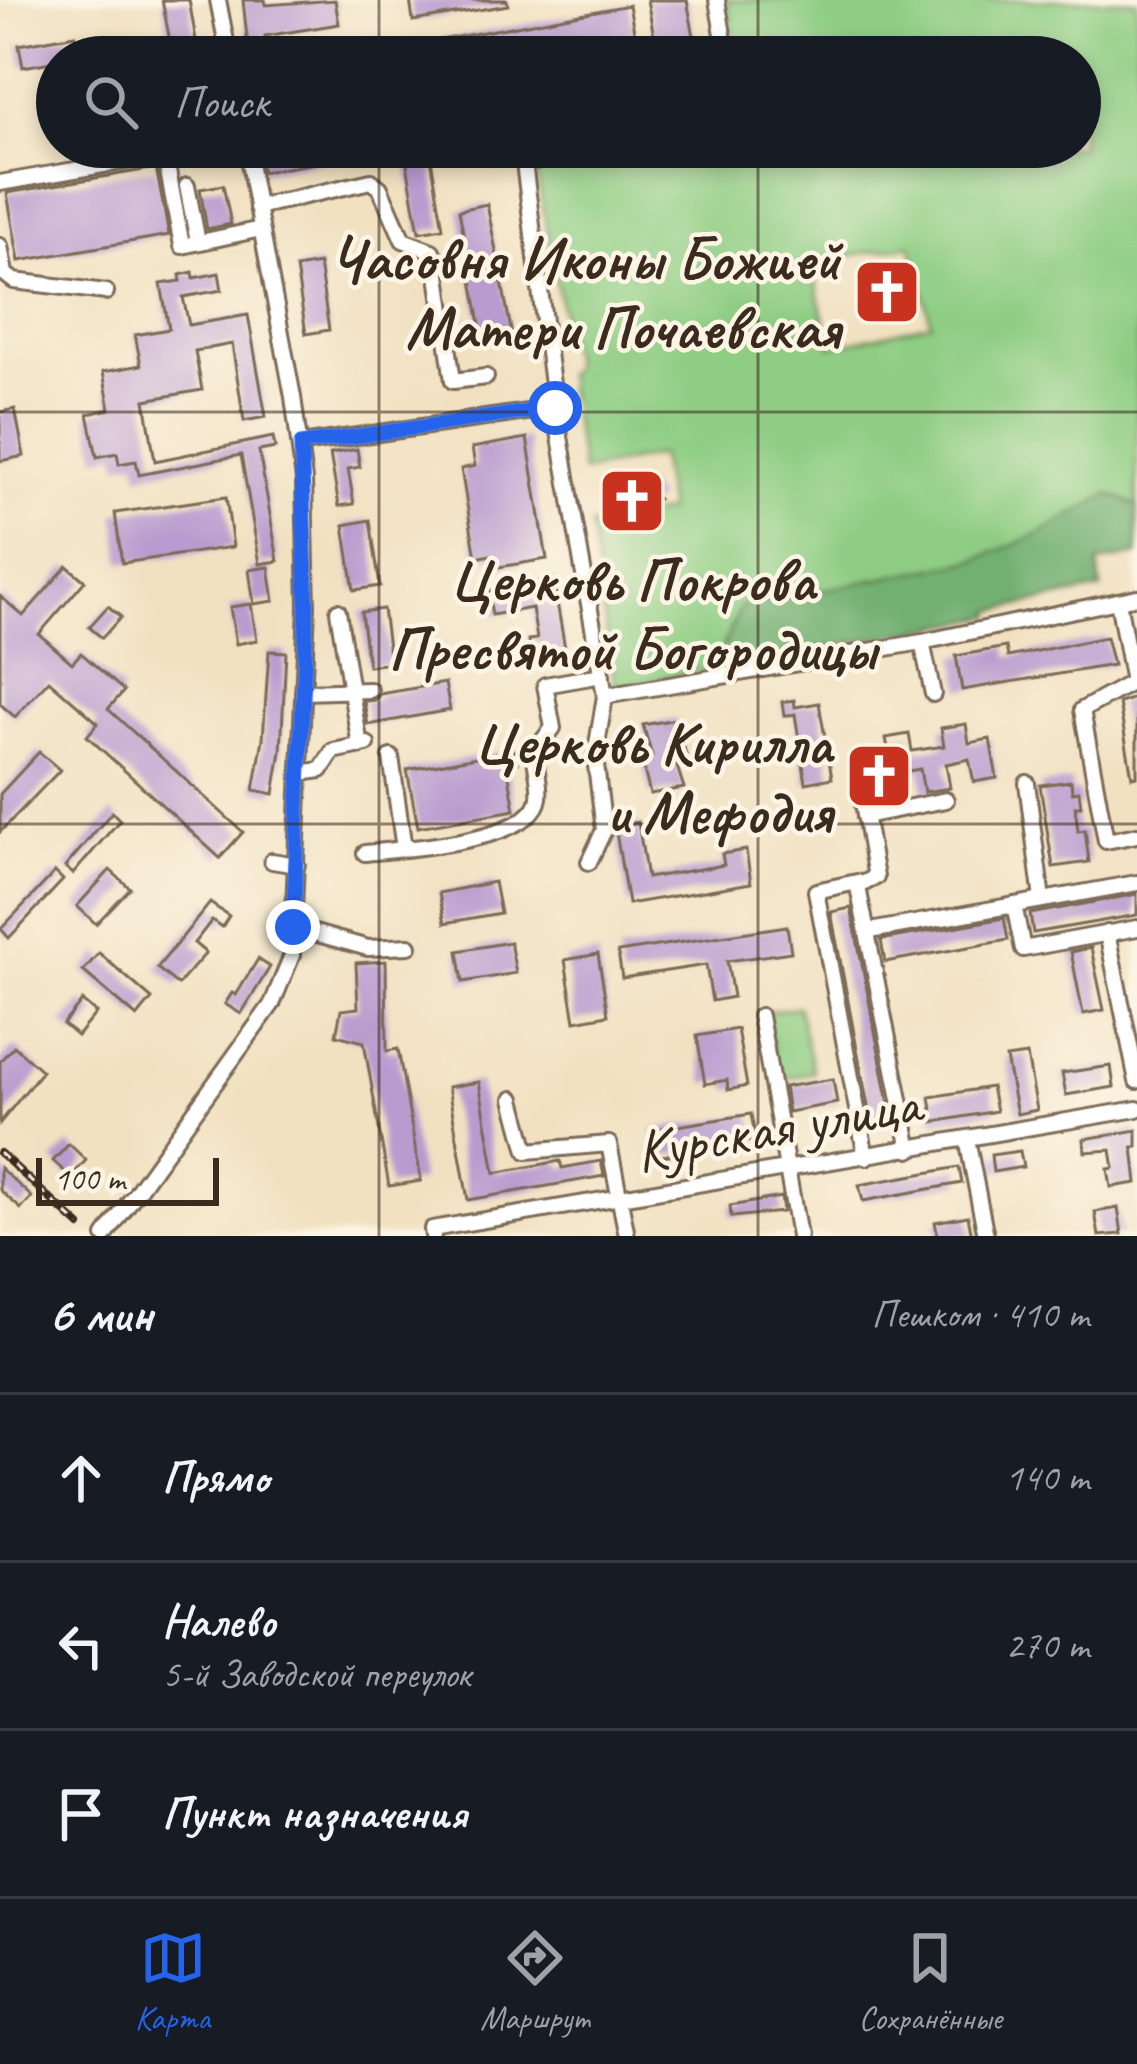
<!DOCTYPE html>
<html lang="ru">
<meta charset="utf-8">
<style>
:root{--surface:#171b24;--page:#20242c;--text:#f1f3f6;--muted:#9ea1a6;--line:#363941;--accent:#2563eb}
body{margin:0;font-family:Caveat,sans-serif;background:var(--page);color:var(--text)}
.scale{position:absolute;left:36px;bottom:30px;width:183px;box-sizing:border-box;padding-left:12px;border:6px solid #3b2a1e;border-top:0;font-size:33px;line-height:42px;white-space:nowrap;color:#3b2a1e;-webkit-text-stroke:9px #fcf5e5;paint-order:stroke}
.stop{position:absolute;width:36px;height:36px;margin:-27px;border:9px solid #2563eb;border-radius:50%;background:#fff}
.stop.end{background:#2563eb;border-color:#fff;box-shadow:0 3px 12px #0008}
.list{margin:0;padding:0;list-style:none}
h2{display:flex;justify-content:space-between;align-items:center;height:156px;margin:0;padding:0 48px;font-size:51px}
h2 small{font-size:39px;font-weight:400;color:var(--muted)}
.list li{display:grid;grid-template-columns:78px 1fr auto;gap:36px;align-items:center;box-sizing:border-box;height:168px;padding:0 48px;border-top:3px solid var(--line)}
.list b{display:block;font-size:45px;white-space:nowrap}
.list p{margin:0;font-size:39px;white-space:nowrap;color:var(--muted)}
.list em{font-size:39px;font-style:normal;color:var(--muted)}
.icon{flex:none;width:66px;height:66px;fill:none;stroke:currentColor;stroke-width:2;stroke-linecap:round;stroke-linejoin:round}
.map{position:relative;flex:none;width:1137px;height:1236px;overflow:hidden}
.search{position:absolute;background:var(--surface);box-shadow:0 6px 18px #0003;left:36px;right:36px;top:36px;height:132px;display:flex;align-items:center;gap:30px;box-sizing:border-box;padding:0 42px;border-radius:66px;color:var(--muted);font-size:45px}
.sheet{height:660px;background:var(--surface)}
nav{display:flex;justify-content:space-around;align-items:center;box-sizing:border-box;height:168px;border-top:3px solid var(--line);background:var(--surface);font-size:33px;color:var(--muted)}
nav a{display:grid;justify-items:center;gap:6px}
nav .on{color:var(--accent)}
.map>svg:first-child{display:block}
.green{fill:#8ecd83;stroke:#647c50;stroke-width:3;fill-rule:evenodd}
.forest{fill:#72b071;stroke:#566d48;stroke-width:3}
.building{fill:#b89bcf}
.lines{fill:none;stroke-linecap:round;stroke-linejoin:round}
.minor-casing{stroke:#7b6a57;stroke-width:20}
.minor{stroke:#fff;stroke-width:14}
.rail-casing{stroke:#3b2a1e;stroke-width:8}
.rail{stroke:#fcf5e5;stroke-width:3;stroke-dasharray:9;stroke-linecap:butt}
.route{stroke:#2563eb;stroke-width:15}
.grid{fill:none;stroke:#3b2a1e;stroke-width:3;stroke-opacity:0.55}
.labels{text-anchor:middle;stroke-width:9;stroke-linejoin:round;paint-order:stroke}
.poi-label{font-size:60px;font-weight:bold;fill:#3b2a1e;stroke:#fcf5e5;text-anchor:end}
.street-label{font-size:60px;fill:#3b2a1e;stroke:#fcf5e5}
</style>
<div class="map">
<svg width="1137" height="1236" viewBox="0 0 1137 1236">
<rect width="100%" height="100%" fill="#fcf5e5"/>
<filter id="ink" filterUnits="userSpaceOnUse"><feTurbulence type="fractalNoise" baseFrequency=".00833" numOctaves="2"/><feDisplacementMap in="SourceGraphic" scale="24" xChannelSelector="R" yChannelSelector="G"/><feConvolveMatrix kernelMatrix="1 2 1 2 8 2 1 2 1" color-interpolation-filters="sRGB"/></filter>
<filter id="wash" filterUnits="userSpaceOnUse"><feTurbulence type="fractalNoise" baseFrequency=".004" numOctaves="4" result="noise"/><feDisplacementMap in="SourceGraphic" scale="48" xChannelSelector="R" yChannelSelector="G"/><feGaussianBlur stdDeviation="2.7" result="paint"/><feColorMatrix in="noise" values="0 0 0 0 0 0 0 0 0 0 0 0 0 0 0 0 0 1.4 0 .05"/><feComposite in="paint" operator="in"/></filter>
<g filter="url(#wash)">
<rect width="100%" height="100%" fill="#f1e1c1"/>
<g class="green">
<path d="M727,0h410v555l-39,8 3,26 -108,22v5l-378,71 -25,-161 78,-15 -9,-56 -77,17 -17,-99 7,-6 -36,-195 148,-25h396v-90h-342zM911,245l20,78 -100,24 -20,-85z"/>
<path d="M798,1007l15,65 -35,8 -12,-68z"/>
</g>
<path class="forest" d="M1109,494l28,11v50l-39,8 3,26 -108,22v5l-280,53 28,-63 234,-46 61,-24z"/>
<g id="blocks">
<g class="building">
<path d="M162,0h27l10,57h-26z"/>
<path d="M243,0h22l1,5 69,-5 4,24 -74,12 3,21h-19z"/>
<path d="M410,0h97l1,5 -95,16z"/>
<path d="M647,0h40l8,42 -21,5 2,10h-18z"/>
<path d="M629,5l10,52h-234l-2,-10z"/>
<path d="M75,35l4,22h-22v4l-34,6 -4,-22z"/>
<path d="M257,147h125l1,5 -121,20z"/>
<path d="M404,147h25l14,81 -24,4z"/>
<path d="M156,168l13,67 -150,26 -12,-68z"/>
<path d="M223,185l8,39 -24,5 -7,-40z"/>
<path d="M487,204l25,131 -29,5 -24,-130z"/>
<path d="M319,264l10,66 -23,4 -10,-66z"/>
<path d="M193,272l1,6 25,-5 3,17 -39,7 6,28 59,-10 18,102 -22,4 -12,-77 -37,7 7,39 -57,10 10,61 118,-24 2,11 -16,3 19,110 -18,3 -19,-109 -102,20 -3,-14 -17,3 -2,-11 -20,4 -9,-43 22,-5 -7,-37 38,-7 -6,-30 34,-6 -8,-45 20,-3 -1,-6z"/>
<path d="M15,409l9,47 -24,5v-49z"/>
<path d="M527,438l20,121 -54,9 -2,-13 -15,3 -15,-89 14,-3 -3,-18z"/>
<path d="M357,449l3,18 -12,2 6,35 -15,2 -9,-52z"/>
<path d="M646,486l12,13 -9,5 1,5 -39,6 -4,-22z"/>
<path d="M226,497l7,50 -111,16 -7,-50z"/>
<path d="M370,520l10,66 -26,4 -10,-65z"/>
<path d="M67,566l18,15 -46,53 33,29 9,-10 43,38 -16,18 135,123 -23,26 -133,-122 11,-13 -49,-43 -34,37 -15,-13v-108l23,20z"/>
<path d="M269,567l5,34 -20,3 -5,-34z"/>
<path d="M553,579l14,81 -25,4 -2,-10 -9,2 -3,-16 9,-1 -5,-31 -40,7 -4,-24z"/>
<path d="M251,604l6,36 -21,4 -6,-37z"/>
<path d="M108,606l13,11 -19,21 -13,-11z"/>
<path d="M383,609l7,54 -22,3 -7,-54z"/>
<path d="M1106,637l7,28 -151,25 -6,-34 50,-9 2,10z"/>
<path d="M269,651l17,1 -5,99 -7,43 -20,-4 9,-51z"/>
<path d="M445,683l5,27 -82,15 -4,-24 11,-1 5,-6z"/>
<path d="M1137,697v79l-5,1 -13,-74z"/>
<path d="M794,700l1,7 24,-4 13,75 -26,5 -11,-69 -11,2 -2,-14z"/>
<path d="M676,719l10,36 -12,2 10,31 -34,6 -9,-36 11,-2 -9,-31z"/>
<path d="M966,724l3,19 21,-4 7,39 -23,4 -5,-23 -23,5 4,24 -26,4 -4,-23 -24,4 4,22 -26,5 -7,-38 23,-4 -4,-20 23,-4 3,17 32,-5 -3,-18z"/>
<path d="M514,750l3,13 -10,2 8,45 -97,17 -11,-57z"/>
<path d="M39,752l21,18 -60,62v-38z"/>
<path d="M1071,781l1,11 7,-1 2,15h-6l3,25 7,-1 4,32 -36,5 -13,-82z"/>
<path d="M112,812l8,8 -47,54 -8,-7z"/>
<path d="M638,822l9,56 77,-13 -2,-11 24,-4 5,33 -123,21 -13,-78z"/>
<path d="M110,870l20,18 -34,36 -19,-18z"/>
<path d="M55,872l8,8 -54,58 -8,-9z"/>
<path d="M494,882l6,31 -55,10 -6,-30z"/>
<path d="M1137,894v21l-104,18 -3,-19z"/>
<path d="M210,903l19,13 -7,11 -10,-7 -18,23 12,10 -28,32 -21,-17z"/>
<path d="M851,908l42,216 -21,3 -41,-215z"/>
<path d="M1004,918l4,22 -123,22 -4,-22z"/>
<path d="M787,926l4,26 -64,9 6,36 -21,4 -6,-36 -84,13 -4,-26z"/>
<path d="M510,942l6,31 -53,9 -5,-31z"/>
<path d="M1091,948l13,62 -21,4 -12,-62z"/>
<path d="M99,953l53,46 -15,18 -54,-46z"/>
<path d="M598,954l10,61 -33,6 -10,-61z"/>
<path d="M258,959l12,8 -29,47 -16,-10 7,-11 4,2z"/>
<path d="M386,961l1,90 11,-2 23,132 -32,5 -25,-144 -28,-7 5,-25 17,-2 -2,-45z"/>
<path d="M82,1001l14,12 -19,23 -14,-12z"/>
<path d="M737,1029l10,57 -19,4 -1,-10 -22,4 -8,-48z"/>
<path d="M14,1046l28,25 -42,52v-62z"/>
<path d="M1027,1055l10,55 -20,4 -11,-56z"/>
<path d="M1111,1066l3,21 -48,8 -4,-22z"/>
<path d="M833,1079l4,24 -49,9 -4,-25z"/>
<path d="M479,1082l16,91 65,-12 2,7 39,-7 3,15 -136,24 -20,-113z"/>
<path d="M991,1087l5,24 -62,11 -4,-25z"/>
<path d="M751,1114l5,26 -99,17 -4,-27z"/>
<path d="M1137,1130v17h-4l4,36 -26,4 -3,-18 6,-1 -3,-18 -26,2 -1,-13z"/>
<path d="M69,1144l17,16 -15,17 -18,-16z"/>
<path d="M1020,1151l3,16 -30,5 -2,-17z"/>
<path d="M959,1167l3,16 -99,18 -4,-16z"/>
<path d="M0,1168l32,29 -11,12 -21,-19z"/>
<path d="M781,1197l2,15 -52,5 -1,-11z"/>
<path d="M1118,1208l4,26 -23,2 -4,-24z"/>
<path d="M968,1216l4,20h-34l-3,-14z"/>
</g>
</g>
</g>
<g filter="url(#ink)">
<use href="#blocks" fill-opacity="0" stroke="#7b6a57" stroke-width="3"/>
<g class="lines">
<g class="minor-casing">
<g id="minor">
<path d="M218,0l11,57"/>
<path d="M717,0l10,57"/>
<path d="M608,147l-84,16 31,245 50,288 317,-54 215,-45"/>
<path d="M0,183l155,-27 11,4 16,86 79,-17"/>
<path d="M187,186l11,56"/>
<path d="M257,207l114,-26 9,7 23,52 29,11 4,10 17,120 33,-4"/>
<path d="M0,246l5,28 9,7 92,11"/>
<path d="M301,444l254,-36"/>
<path d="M1118,601l15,81 -51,28 24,131 31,-6"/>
<path d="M338,611l22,135"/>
<path d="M922,642l11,52"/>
<path d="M303,692l67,-2"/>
<path d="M391,757l13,92"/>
<path d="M856,763l20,114 -18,9"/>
<path d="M300,773l21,-3 12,-19 34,-7"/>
<path d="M1027,783l15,117"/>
<path d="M865,816l81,-16"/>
<path d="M365,853c36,-4 168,-11 174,-55 2,-14 -4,-33 -5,-47l19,-23 -8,-43 57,-10"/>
<path d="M272,861l25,4"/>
<path d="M589,862l15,-32 -9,-73 10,-61"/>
<path d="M1014,905l9,44 114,-21"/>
<path d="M293,927l75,21 41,-2"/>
<path d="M870,931l267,-48"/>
<path d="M1107,933l30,148"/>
<path d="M760,1016l39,220"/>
<path d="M513,1099l14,52 82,-7 18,92"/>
<path d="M967,1139l19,97"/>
<path d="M866,1157l-50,-266 41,-9 53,268"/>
<path d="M105,1236l167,-232 20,-49 15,-349 -3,-126 -11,-83 -47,-250"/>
<path d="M433,1236l-1,-7 705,-120"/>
</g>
</g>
<use href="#minor" class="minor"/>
<g class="rail-casing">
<path id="rail" d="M0,1153l80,73"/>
</g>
<use href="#rail" class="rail"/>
</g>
</g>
<g class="lines" filter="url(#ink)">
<path class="route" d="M293,927l14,-321 -6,-162 254,-36"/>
</g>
<path class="grid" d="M379,0v57M758,0v57M379,147v1089M758,147v1089M0,412h1137M0,824h1137"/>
<defs>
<g id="church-square" transform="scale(3.45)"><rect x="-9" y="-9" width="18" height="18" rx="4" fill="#c8321e" stroke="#fcf5e5"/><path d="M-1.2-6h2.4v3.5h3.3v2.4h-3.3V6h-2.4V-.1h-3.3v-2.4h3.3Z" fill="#fff"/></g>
</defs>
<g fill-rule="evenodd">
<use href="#church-square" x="887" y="292"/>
<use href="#church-square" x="632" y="501"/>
<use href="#church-square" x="879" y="776"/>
</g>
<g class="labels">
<g class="poi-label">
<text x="840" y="279">Часовня Иконы Божией<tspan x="840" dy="69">Матери Почаевская</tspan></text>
<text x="632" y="600" text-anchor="middle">Церковь Покрова<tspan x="632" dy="69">Пресвятой Богородицы</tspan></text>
<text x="832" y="763">Церковь Кирилла<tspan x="832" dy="69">и Мефодия</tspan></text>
</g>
<g class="street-label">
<text transform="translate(777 1126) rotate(-10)" y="21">Курская улица</text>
</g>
</g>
</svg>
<div class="scale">100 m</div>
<div class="stop" style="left:555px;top:408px"></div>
<div class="stop end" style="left:293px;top:927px"></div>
<div class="search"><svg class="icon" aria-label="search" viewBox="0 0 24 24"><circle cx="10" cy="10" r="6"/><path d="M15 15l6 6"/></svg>Поиск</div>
</div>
<section class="sheet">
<h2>6 мин<small>Пешком · 410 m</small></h2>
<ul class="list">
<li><svg class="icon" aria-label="ahead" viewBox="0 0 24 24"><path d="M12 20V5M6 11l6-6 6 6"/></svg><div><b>Прямо</b></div><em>140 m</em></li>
<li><svg class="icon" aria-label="left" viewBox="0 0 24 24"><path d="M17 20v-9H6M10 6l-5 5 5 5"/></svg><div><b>Налево</b><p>5-й Заводской переулок</p></div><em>270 m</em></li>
<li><svg class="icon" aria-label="arrive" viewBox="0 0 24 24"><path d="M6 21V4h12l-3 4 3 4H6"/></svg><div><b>Пункт назначения</b></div></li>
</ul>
</section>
<nav>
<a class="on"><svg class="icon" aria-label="map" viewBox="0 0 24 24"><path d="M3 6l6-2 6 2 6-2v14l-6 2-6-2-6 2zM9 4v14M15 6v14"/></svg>Карта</a>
<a><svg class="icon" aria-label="directions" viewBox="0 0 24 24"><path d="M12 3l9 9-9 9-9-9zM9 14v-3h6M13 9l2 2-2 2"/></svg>Маршрут</a>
<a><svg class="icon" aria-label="saved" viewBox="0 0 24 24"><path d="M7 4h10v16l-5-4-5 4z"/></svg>Сохранённые</a>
</nav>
